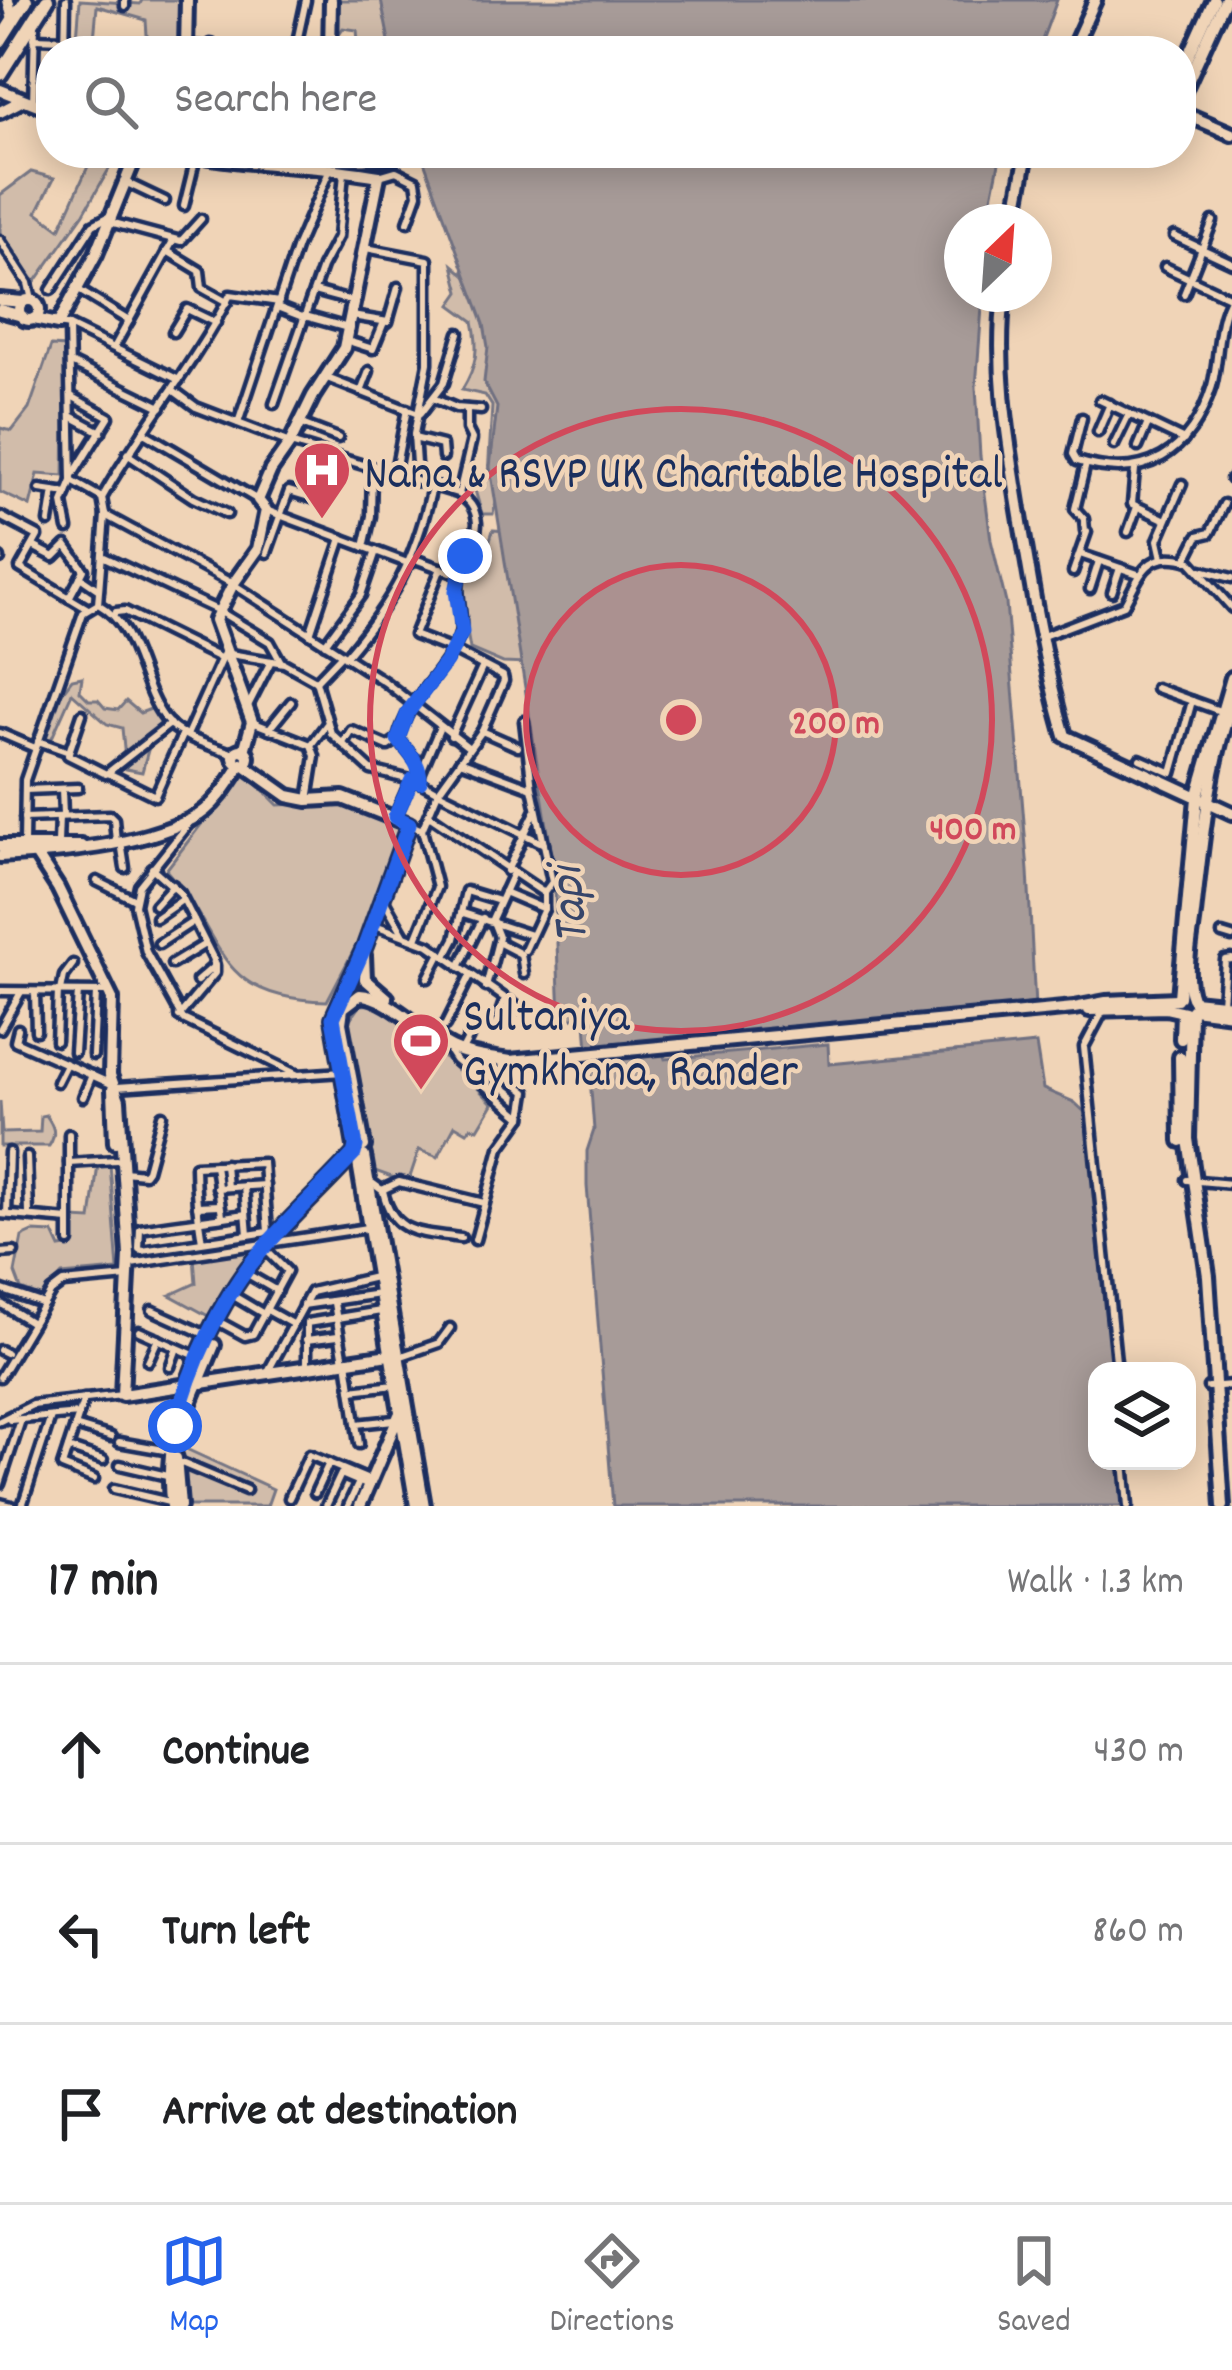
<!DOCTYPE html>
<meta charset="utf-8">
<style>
:root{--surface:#fff;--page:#f6f6f6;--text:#202124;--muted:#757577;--line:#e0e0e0;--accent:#2563eb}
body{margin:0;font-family:Dekko,sans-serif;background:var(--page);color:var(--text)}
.controls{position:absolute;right:36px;bottom:36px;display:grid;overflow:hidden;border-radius:24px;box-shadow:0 6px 30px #0003}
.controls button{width:108px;height:108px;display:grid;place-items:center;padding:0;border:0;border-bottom:3px solid var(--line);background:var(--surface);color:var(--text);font:60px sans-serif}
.compass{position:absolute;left:944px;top:204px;width:108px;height:108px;border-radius:50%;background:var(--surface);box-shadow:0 6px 30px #0003;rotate:25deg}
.stop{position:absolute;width:36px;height:36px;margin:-27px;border:9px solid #2563eb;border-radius:50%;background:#fff}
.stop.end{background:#2563eb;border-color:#fff;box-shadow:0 3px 12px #0008}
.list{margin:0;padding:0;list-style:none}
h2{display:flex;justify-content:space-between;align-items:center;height:156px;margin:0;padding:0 48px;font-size:51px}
h2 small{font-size:39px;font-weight:400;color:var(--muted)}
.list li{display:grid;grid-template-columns:78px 1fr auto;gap:36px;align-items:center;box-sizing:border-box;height:180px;padding:0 48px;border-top:3px solid var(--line)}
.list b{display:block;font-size:45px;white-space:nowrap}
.list em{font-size:39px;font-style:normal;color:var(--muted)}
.icon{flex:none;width:66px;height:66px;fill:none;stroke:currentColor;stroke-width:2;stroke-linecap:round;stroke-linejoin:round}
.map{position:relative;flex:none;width:1232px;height:1506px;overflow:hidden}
.search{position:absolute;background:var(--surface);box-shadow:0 6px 30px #0003;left:36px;right:36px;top:36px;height:132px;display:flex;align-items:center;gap:30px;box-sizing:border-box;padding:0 42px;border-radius:48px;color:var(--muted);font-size:45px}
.sheet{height:696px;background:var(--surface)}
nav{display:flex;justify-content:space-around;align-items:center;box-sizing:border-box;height:168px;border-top:3px solid var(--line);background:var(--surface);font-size:33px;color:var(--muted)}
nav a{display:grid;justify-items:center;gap:6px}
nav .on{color:var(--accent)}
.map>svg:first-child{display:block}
.green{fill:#d1bcaa;stroke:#767684;stroke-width:3}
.water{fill:#a79b98;stroke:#6f7081;stroke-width:3}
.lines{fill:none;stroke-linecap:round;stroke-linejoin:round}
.street-casing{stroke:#1b2f5e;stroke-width:15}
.secondary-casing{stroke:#1b2f5e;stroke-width:20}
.primary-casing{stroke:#1b2f5e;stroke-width:21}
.street{stroke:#f0d4b7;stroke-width:6}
.secondary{stroke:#f0d4b7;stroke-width:10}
.primary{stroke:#f0d4b7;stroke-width:12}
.route{stroke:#2563eb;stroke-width:15}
.ring{fill:none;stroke:#d1495b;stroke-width:6}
.labels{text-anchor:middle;stroke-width:9;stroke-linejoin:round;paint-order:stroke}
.poi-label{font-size:48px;fill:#1b2f5e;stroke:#f0d4b7;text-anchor:start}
.water-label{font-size:51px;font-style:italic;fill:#37456a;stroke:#f0d4b7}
.centre{fill:#d1495b;stroke:#f0d4b7;stroke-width:6}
.ring-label{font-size:36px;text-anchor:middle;font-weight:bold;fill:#d1495b;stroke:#f0d4b7;stroke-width:9;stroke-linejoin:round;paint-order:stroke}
</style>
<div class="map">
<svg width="1232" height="1506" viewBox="0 0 1232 1506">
<rect width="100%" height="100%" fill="#f0d4b7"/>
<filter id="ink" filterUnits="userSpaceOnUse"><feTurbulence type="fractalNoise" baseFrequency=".00833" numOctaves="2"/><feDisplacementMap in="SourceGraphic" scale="24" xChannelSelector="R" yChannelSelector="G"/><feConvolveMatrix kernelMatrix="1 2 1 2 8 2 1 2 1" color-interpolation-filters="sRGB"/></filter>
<g filter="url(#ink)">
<g class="green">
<path d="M80,0l60,4 2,-4h40l1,51h-35l-2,-31 -49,-14 -4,45h-17z"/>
<path d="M334,0h52l9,51h-36l-2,-21 -14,-2 -8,12z"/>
<path d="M94,153h36l-17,9 -29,51 -48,68 -9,-5 -27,-42v-39l31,-23 23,6 -17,34 23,17z"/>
<path d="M453,265l18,15 39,130 -6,64 -11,40h-11l-11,-37 17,-1 4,-70 -7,-11 -23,-5c15,-25 17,-41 11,-69l-22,-16 9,-13z"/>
<path d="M51,346l15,1 -2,129 -26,-2 -8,32 -30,-14v-64l12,3 17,-22z"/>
<path d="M493,530l13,1 20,133 -23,-1 -33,-14c-6,-35 -14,-66 3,-99l13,3z"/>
<path d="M82,677l-2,14 9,9h9l7,8 13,2 8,-9 14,12 16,-6 5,17 -8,8 -11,40 -16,-3 -4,-41 -15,-4 -35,-31 -21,47 -8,-2 10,-34 19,-25z"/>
<path d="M243,770l35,35 65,-3 60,24 -33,93 -43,82c-117,-3 -98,-62 -161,-131z"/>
<path d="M376,1004l87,69 30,31 -15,25 -7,-2 -4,5 -12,-7 -17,32 -19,-7 -9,27 -13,2 -25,-9 -24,-148 12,-17z"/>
<path d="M0,1101l2,32 38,-1 1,-16 5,-1c8,11 11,19 3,31h-49z"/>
<path d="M98,1164h12l8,106 -56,5 -20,22 -21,-8 -6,-16 7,-36 11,-5 20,1 7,15 13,-2 1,-27 17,1z"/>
<path d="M259,1247l-30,40 -17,31 -42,-23 26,-12 -2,-26z"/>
<path d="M184,1448l89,41 -6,17h-83l-5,-36z"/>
</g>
<g class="water">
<path d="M381,0h676l-19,51h-647z"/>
<path d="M421,153h580l-14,69h-25v72h21l-7,93 4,69 11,84 15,63 22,268 7,136 -374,37 4,15 163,-15 1,20 207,-20 7,45 31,13 18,17 28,252h-23v90h31l4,45h-519l-26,-320v-35l7,-21 -8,-107 -3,-4 -23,-2 -6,-147 -64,-403 7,-60 -13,-25 4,-35 -4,-23z"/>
</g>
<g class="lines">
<g class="street-casing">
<g id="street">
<path d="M125,0v6"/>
<path d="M34,38l31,1"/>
<path d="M186,45l23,2 1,-3 31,7"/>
<path d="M65,51l1,-51"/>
<path d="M295,51l11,-51"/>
<path d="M33,104l2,-81"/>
<path d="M332,161l56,-1"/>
<path d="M379,176l17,-5 20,10 2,13 -10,28"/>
<path d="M125,182l40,19"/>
<path d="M184,206l12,-49"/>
<path d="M110,222l71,19 20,-22"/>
<path d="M1174,236l58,27"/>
<path d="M0,240l28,43 4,17"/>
<path d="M366,248l62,12v103l-14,71 2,30 -5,17"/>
<path d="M167,251l33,20 2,17 25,14"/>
<path d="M1165,267l66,31"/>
<path d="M77,289l52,32"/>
<path d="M51,290l42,-65 19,-10"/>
<path d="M314,291l37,10"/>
<path d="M1184,294l29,-73"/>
<path d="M277,307l28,11"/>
<path d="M305,316l43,12"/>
<path d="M352,316l36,6 10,-35"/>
<path d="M69,326l110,54"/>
<path d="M173,332l14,-23 29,14"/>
<path d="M348,341l25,8 11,-27"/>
<path d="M115,346l58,-105"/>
<path d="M73,364l88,43"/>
<path d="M327,378l91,36"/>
<path d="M173,390l23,17 94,36 167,50c12,7 19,15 20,30 0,19 -15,35 -18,54 -4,22 8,45 -2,65 -17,35 -50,58 -59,97l21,26 1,17 18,10 -16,38 -13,-6"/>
<path d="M361,392l8,-21"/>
<path d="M73,397l36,20 -36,58"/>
<path d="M435,399l21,9 25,2"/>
<path d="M1100,400l84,40"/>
<path d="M274,404l48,-137 16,-30 6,-64"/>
<path d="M420,414l24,-31 15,-50"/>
<path d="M73,417l28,15"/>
<path d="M1082,418l-9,36 4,7c68,21 114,-7 135,-75 8,-29 4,-66 20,-90"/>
<path d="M238,423l59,-177 34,-79"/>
<path d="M299,423l39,15"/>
<path d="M143,432l115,68"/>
<path d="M1098,432l12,-28"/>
<path d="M414,438l28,7 1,12"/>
<path d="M1114,445l15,-31"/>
<path d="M1138,447l10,-24"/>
<path d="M127,454l66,44 34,16"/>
<path d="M1135,469l-3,35 34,16"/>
<path d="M394,476l13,-67"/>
<path d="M1231,479h1"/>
<path d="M40,489l27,4"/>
<path d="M459,494l13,-55 -5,-10v-20"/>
<path d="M102,498c39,-70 91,-131 128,-203l49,7"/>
<path d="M266,510l144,54"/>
<path d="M105,515l128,69 152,98 83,65"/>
<path d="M0,516l38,20 -18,32 68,41"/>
<path d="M49,522l5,-31"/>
<path d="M68,529l-5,-26 9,-22"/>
<path d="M1085,531l-1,-12 -9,-10 11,-45"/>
<path d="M1128,532l9,-25"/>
<path d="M33,546l21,11 12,-12 18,25 -15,28"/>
<path d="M364,547l7,-31 1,-47"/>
<path d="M267,553l22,-62 30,9"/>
<path d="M1080,554l58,20"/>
<path d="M102,556l117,55 51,31 11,20"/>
<path d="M0,558v1"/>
<path d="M412,558l47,17"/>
<path d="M1162,558l-4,-18 24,-56"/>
<path d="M1186,560l12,-24 12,-3 14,-29"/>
<path d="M441,568l-27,67 39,15 50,26 1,5 -22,50 -44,61 106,52"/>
<path d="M1201,570l31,8"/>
<path d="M1073,572l14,-40"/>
<path d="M80,577l19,13"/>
<path d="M1090,589l9,-28"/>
<path d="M1112,592l8,-24"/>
<path d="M98,604c41,23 40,80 67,115 14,19 48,27 69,35"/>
<path d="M116,612l9,-1 97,48"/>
<path d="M310,634l32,-96"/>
<path d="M1043,636l81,-31c17,-30 22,-57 66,-44l42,47"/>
<path d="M325,644l36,-49 15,-44"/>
<path d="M345,657c49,-57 70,-96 87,-170"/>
<path d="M316,681l15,52 40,37 48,12"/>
<path d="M1156,688l64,23"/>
<path d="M247,708l24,-47"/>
<path d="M82,714l-14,41 38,19 64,-50"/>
<path d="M524,721l8,67 20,94 -8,11v16l-19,41"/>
<path d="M252,722l59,23 4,11 -7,44"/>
<path d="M269,729l22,-27"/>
<path d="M482,731l36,16"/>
<path d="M0,733l35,15"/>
<path d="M187,735l37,-82 60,10 32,18 25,-26"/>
<path d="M451,736l32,-70"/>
<path d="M38,741l31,11"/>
<path d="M343,743l8,-13 37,16 10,-7"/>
<path d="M311,745l15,-20"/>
<path d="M1140,759l32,14 20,-72"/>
<path d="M460,761l72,27"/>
<path d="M108,773l47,23 28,-63"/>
<path d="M420,774l20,-47"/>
<path d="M62,789l1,26"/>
<path d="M25,790l53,-2"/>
<path d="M429,815l115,78"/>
<path d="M395,817l16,-37"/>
<path d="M24,818l86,-3 4,4 2,23"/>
<path d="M190,822l-51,64 -4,19 11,47 37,67 115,56"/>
<path d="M121,842l4,26"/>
<path d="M24,843l1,-63 58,-167 15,-9 7,-89 -3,-17 -30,-17 -3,-155 -11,-2"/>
<path d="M58,843l1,-26"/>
<path d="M152,868l28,25 34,67 -1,7 -16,14"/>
<path d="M507,871l28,-59"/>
<path d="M97,881l38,19"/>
<path d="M504,892l40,17"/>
<path d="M384,900l20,35"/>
<path d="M155,905l18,-20"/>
<path d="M463,913l68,22"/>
<path d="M156,918l26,-18"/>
<path d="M375,925l54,20 90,63"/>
<path d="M1222,934l10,3"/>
<path d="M416,939l21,-52 -15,-57"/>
<path d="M498,942l23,12 3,20"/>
<path d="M159,944l35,-23"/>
<path d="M446,956l9,-17 11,-48 33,10"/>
<path d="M172,964l33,-20"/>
<path d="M459,967l24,-49"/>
<path d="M428,978l13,-25"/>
<path d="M486,987l13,-50 -7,-18 20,-44"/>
<path d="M0,991l107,1"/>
<path d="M61,991l3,-15 9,-12"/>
<path d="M35,993l1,38"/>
<path d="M1222,1003l3,-43 7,-1"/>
<path d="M1103,1011l-19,36 33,324"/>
<path d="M179,1016l36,-43v-8"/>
<path d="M495,1027l10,-28"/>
<path d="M0,1029l21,-37"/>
<path d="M18,1029l-3,12 94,42"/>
<path d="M427,1030l18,-4 25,-50"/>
<path d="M56,1041l2,-50"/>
<path d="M446,1046l9,14 67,57"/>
<path d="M74,1052l4,-60"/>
<path d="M461,1052l17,-32"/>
<path d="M93,1055l3,-62"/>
<path d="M57,1082l9,-18"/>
<path d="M117,1087l226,-15"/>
<path d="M83,1097l9,-22"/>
<path d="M27,1157l2,56"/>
<path d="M69,1163l47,-3"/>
<path d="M225,1164l2,23"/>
<path d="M215,1165l7,50"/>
<path d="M124,1172l20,2 3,-4 15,-55"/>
<path d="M1187,1180l45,4"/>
<path d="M372,1183l11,8c10,45 38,41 78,47"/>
<path d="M244,1186l4,49"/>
<path d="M217,1188l48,-3"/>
<path d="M382,1190l17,-8 85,21"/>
<path d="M197,1206l23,-1"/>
<path d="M0,1214l69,6"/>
<path d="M7,1214l2,-62"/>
<path d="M475,1240l25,-92 22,-31 4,-25 -23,-18 -1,-14"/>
<path d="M69,1242v-108"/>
<path d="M202,1242c-4,-25 -7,-51 -7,-76l68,-3 5,69 -126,19 -3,-2 1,-20c35,-6 71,-10 106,-15"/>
<path d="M0,1253l14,-1"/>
<path d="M131,1264l236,-36"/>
<path d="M251,1276l26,15"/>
<path d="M0,1289l44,15"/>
<path d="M237,1298l27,16"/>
<path d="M0,1303l32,20"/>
<path d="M334,1303l10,58"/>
<path d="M303,1305l76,-11"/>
<path d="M152,1310l57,26"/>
<path d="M267,1310l25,14"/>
<path d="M223,1324l22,12 8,-2 34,-63 -18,-18"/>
<path d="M139,1331l57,25"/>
<path d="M306,1340l32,-4"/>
<path d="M0,1350l6,3"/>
<path d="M399,1357l40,-14 11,-15"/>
<path d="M148,1361l10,-22"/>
<path d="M347,1361l12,83"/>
<path d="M170,1367l7,-19"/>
<path d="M307,1367v-44l74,-12"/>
<path d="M267,1373l44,-81 64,-15"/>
<path d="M0,1377l51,-85 12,-9 64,-6"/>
<path d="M1208,1387l24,-2"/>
<path d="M351,1390l44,-5"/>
<path d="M84,1399l-22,67 32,13"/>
<path d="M10,1420l69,-6"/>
<path d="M0,1421l32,-16 90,-10"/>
<path d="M356,1424l38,-4"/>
<path d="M75,1426l36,11"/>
<path d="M119,1442l51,9"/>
<path d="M68,1448l35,12"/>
<path d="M1124,1461l4,45"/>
<path d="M179,1462l67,28"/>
<path d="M120,1465l47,11"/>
<path d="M0,1484l21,-64"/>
<path d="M114,1489l55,13"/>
<path d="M315,1493l14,-30"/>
<path d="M289,1498l20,-43 62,26"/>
<path d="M0,1503l12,3"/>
<path d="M22,1506l29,-89"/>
<path d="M326,1506l15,-32 28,12"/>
<path d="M348,1506l11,-24"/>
</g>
</g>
<g class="secondary-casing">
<g id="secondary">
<path d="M8,0l5,20"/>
<path d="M186,51l1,-51"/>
<path d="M330,51l1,-51"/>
<path d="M1072,51l23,-51"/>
<path d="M1181,73l33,-73"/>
<path d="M0,90l51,20"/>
<path d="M1181,97l44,-97"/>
<path d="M0,112l23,-12"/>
<path d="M1181,112l51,22"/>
<path d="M187,153c63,13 128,11 192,23l-35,172 -31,48 -23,47 -19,27 -13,30 8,10 -8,39 -25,35 -18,36 37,102 -8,29"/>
<path d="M1014,222l13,-69"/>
<path d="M1004,294c-9,76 4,147 16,222 12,74 24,147 45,220l167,77"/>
<circle cx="29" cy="310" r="10"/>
<path d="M0,300l23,2"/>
<path d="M0,310l22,6"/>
<path d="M34,319l24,5 38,-70 41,-101"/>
<circle cx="241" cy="757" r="7"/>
<path d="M243,764l45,32 20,4 35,-2 66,26 -44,122 -32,72 22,128"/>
<path d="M0,846h81"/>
<path d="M36,854l22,34 54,111 -2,76 9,25 10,155 -7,140 267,-40"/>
<path d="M0,856c63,-4 134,-9 192,-37 21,-10 37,-35 49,-55"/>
<path d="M364,955l1,24 22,19"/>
<path d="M1179,997l18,-199 35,-120"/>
<path d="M1192,998c-9,-24 -1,-58 2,-84 8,-72 14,-143 38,-212"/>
<path d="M1194,1001l38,4"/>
<path d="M1193,1009l39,5"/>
<path d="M1089,1010l77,-2 18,4"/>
<path d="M1191,1011l-3,128 20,137 15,230"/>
<path d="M1181,1039l1,-27"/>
<path d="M1180,1057l1,84"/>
<path d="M113,1089l2,53"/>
<path d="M364,1146l-23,-123 2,-15 17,-13c27,0 64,40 92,53 18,8 39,10 58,13l564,-53 32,-6 71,-3"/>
<path d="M364,1156l60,350"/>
<path d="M357,1157l59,349"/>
<path d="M182,1422l32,-77"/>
<path d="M176,1458l4,48"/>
<path d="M172,1506c-13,-81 38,-196 91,-257 29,-33 61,-62 91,-95"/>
<path d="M360,1506l39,-91"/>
</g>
</g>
<g class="primary-casing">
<g id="primary">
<path d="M0,41l26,-41"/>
<path d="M0,74l47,-74"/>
</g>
</g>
<use href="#street" class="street"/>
<use href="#secondary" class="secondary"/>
<use href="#primary" class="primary"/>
</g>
</g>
<g class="lines" filter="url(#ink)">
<path class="route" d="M175,1426c15,-60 46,-128 87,-176 29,-33 62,-64 92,-96l2,-8 -23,-128 32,-72 44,-122 -14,-7 17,-37 8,2c1,-18 -11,-29 -22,-43l10,-27 38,-50 16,-30 -6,-41 9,-35"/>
</g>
<circle cx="681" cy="720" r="155" fill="#d1495b" fill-opacity=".12"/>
<g class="ring">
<circle cx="681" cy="720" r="155"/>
<circle cx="681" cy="720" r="311"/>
</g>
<defs>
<g id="hospital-pin" transform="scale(3)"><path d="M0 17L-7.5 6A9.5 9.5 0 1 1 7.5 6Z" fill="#d1495b" stroke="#f0d4b7"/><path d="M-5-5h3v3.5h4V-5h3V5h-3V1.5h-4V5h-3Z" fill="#fff"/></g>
<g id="stadium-pin" transform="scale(3)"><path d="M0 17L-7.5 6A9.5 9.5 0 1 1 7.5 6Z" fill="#d1495b" stroke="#f0d4b7"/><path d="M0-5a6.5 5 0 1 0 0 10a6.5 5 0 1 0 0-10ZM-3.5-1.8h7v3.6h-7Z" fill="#fff"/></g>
</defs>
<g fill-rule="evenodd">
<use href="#hospital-pin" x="322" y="470"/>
<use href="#stadium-pin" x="421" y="1041"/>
</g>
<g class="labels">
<g class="poi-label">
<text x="364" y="487">Nana &amp; RSVP UK Charitable Hospital</text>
<text x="463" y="1030">Sultaniya<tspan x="463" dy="55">Gymkhana, Rander</tspan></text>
</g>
<g class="water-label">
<text transform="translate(565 906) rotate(-95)" y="18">Tapi</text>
</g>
</g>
<circle cx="681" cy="720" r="18" class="centre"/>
<g class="ring-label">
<text x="836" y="733">200 m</text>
<text x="973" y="839">400 m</text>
</g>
</svg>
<div class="controls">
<button><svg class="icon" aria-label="layers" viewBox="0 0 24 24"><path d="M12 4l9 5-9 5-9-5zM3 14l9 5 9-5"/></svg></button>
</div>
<svg class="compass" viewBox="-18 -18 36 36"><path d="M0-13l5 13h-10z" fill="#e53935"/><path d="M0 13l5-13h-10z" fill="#757577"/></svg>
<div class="stop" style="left:175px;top:1426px"></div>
<div class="stop end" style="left:465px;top:556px"></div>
<div class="search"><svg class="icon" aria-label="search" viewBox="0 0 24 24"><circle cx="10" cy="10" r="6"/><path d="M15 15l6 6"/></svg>Search here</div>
</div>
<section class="sheet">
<h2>17 min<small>Walk · 1.3 km</small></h2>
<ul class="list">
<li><svg class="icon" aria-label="ahead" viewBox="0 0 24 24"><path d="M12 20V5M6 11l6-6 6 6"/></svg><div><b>Continue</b></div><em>430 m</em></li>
<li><svg class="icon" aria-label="left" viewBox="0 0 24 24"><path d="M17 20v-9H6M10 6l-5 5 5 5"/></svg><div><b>Turn left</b></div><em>860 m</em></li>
<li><svg class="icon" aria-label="arrive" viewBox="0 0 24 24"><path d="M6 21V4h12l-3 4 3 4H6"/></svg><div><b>Arrive at destination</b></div></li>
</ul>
</section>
<nav>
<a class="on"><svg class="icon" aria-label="map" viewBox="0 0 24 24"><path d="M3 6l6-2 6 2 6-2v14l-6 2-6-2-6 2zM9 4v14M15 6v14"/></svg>Map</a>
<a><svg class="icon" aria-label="directions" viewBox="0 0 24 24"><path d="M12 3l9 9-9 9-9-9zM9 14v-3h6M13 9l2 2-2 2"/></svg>Directions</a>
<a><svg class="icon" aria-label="saved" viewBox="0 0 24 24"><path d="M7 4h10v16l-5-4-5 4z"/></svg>Saved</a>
</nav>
